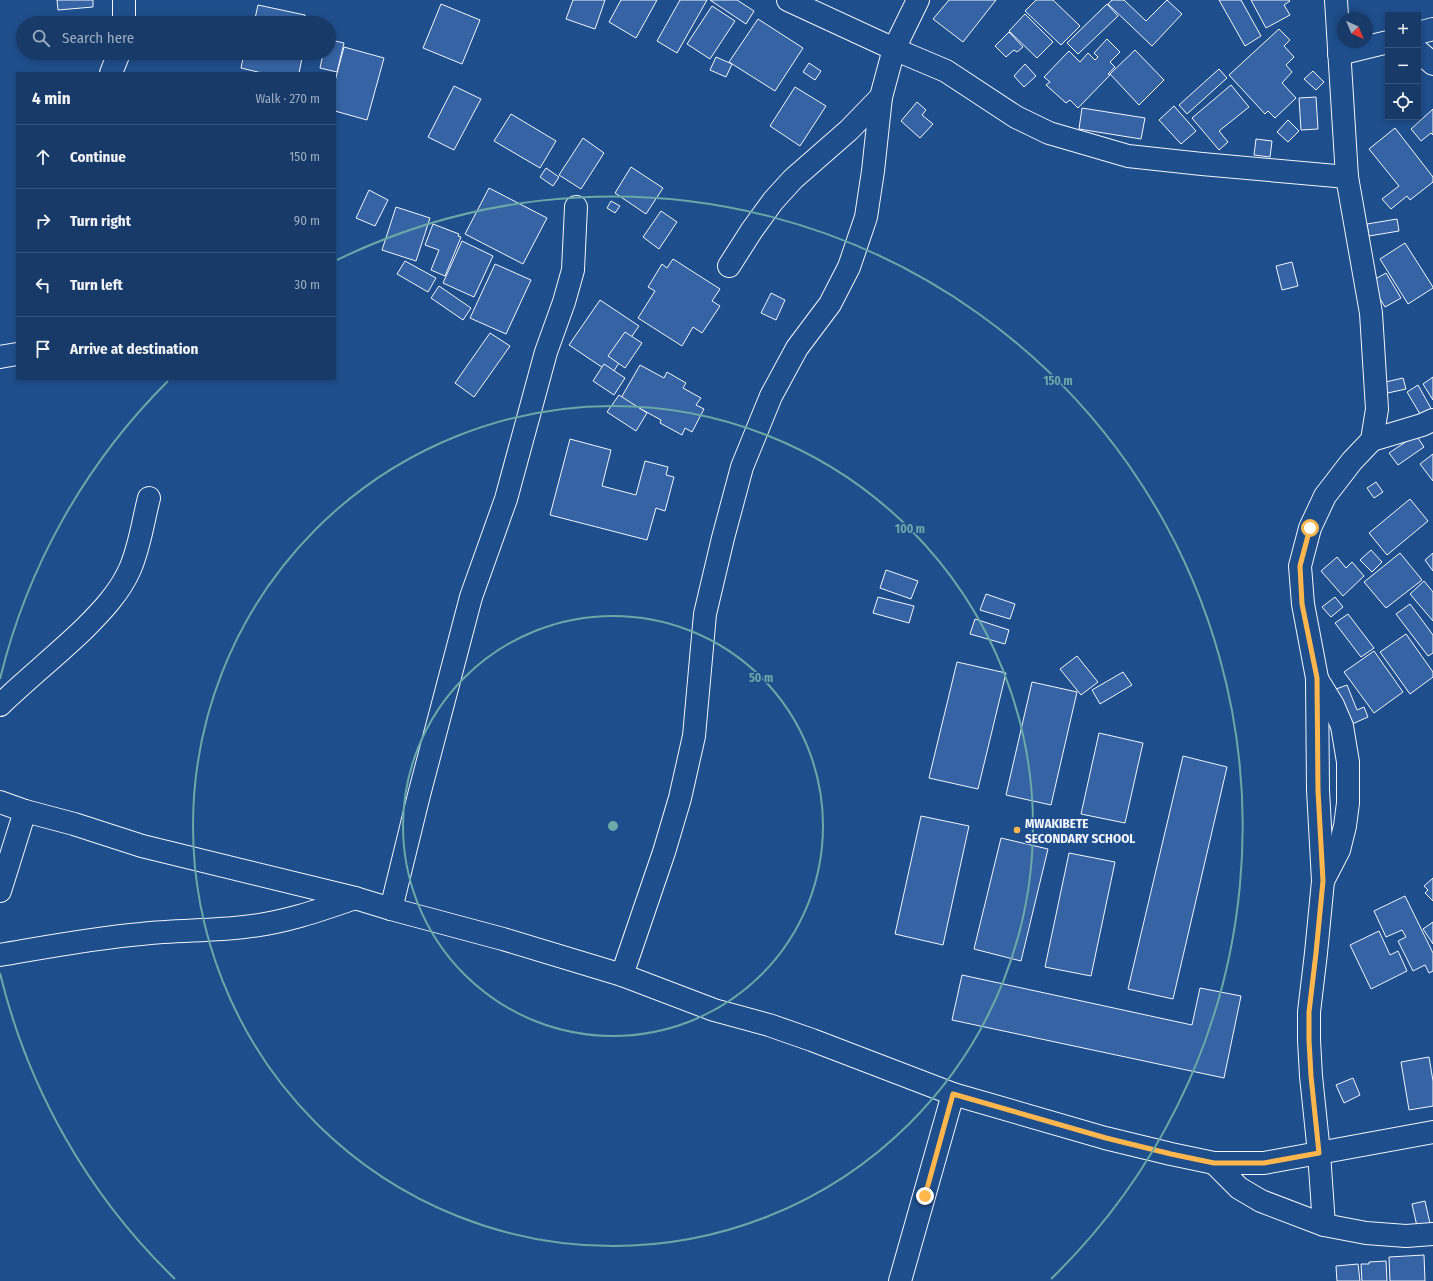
<!DOCTYPE html>
<meta charset="utf-8">
<style>
:root{--surface:#173a69;--page:#20416f;--text:#f1f3f6;--muted:#9eadc0;--line:#36547d}
body{margin:0;font-family:"Fira Sans Condensed",sans-serif;background:var(--page);color:var(--text)}
.controls{position:absolute;right:12px;top:12px;display:grid;overflow:hidden;border-radius:0px;box-shadow:0 2px 6px #0003}
.controls button{width:36px;height:36px;display:grid;place-items:center;padding:0;border:0;border-bottom:1px solid var(--line);background:var(--surface);color:var(--text);font:20px sans-serif}
.compass{position:absolute;left:1337px;top:12px;width:36px;height:36px;border-radius:50%;background:var(--surface);box-shadow:0 2px 6px #0003;rotate:136deg}
.stop{position:absolute;width:12px;height:12px;margin:-9px;border:3px solid #ffb74d;border-radius:50%;background:#fff}
.stop.end{background:#ffb74d;border-color:#fff;box-shadow:0 1px 4px #0008}
.list{margin:0;padding:0;list-style:none}
h2{display:flex;justify-content:space-between;align-items:center;height:52px;margin:0;padding:0 16px;font-size:17px}
h2 small{font-size:13px;font-weight:400;color:var(--muted)}
.list li{display:grid;grid-template-columns:26px 1fr auto;gap:12px;align-items:center;box-sizing:border-box;height:64px;padding:0 16px;border-top:1px solid var(--line)}
.list b{display:block;font-size:15px;white-space:nowrap}
.list em{font-size:13px;font-style:normal;color:var(--muted)}
.icon{flex:none;width:22px;height:22px;fill:none;stroke:currentColor;stroke-width:2;stroke-linecap:round;stroke-linejoin:round}
.map{position:relative;flex:none;width:1433px;height:1281px;overflow:hidden}
.search{position:absolute;background:var(--surface);box-shadow:0 2px 6px #0003;left:16px;top:16px;width:320px;height:44px;display:flex;align-items:center;gap:10px;box-sizing:border-box;padding:0 14px;border-radius:22px;color:var(--muted);font-size:15px}
.panel{position:absolute;background:var(--surface);box-shadow:0 2px 6px #0003;left:16px;top:72px;width:320px;height:308px;border-radius:0px}
.map>svg:first-child{display:block}
.building{fill:#3563a3;stroke:#f2f6ff}
.lines{fill:none;stroke-linecap:round;stroke-linejoin:round}
.street-casing{stroke:#f2f6ff;stroke-width:24}
.street{stroke:#1f4e8c;stroke-width:22}
.route{stroke:#ffb74d;stroke-width:5}
.ring{fill:none;stroke:#6aa9a8;stroke-width:2}
.poi-dot{fill:#ffb74d;stroke:#1f4e8c;stroke-width:1.5}
.labels{text-anchor:middle;stroke-width:3;stroke-linejoin:round;paint-order:stroke}
.poi-label{font-size:13px;font-weight:bold;fill:#f2f6ff;stroke:#1f4e8c;text-anchor:start}
.centre{fill:#6aa9a8;stroke:#1f4e8c;stroke-width:2}
.ring-label{font-size:12px;text-anchor:middle;font-weight:bold;fill:#6aa9a8;stroke:#1f4e8c;stroke-width:3;stroke-linejoin:round;paint-order:stroke}
</style>
<div class="map">
<svg width="1433" height="1281" viewBox="0 0 1433 1281">
<rect width="100%" height="100%" fill="#1f4e8c"/>
<g class="building">
<path d="M57,0h36v7l-35,3z"/>
<path d="M573,0h32l-10,29 -29,-10z"/>
<path d="M621,0h36l-21,38 -27,-16z"/>
<path d="M680,0h27l-30,53 -20,-12z"/>
<path d="M710,0h27l17,11 -8,13z"/>
<path d="M949,0h47l-33,42 -30,-23z"/>
<path d="M1036,0h17l27,26 -19,19 -36,-34z"/>
<path d="M1112,0h12l22,21 21,-21 15,14 -30,32 -44,-42z"/>
<path d="M1219,0h22l20,36 -16,10z"/>
<path d="M1251,0h38l1,1 -6,4 6,10 -24,13z"/>
<path d="M441,4l39,16 -18,44 -39,-16z"/>
<path d="M1107,4l11,12 -40,38 -11,-11z"/>
<path d="M258,5l47,10 -2,8h-49z"/>
<path d="M712,6l23,15 -25,38 -23,-15z"/>
<path d="M1025,14l28,28 -16,16 -28,-27z"/>
<path d="M758,19l45,29 -28,43 -46,-29z"/>
<path d="M1279,29l11,11 -6,6 10,11 -8,8 6,7 -10,11 14,15 -21,20 -7,-7 -3,3 -36,-39z"/>
<path d="M1009,32l14,15 -6,5 -3,-2 -8,7 -11,-11z"/>
<path d="M1107,39l13,13 -10,10 5,5 -7,7 2,1 -32,33 -8,-8 -4,3 -20,-18 4,-3 -6,-5 25,-26 11,11 8,-9 7,7 3,-3 -4,-4z"/>
<path d="M331,40l13,3 -7,29 -17,-4 3,-14 -5,-1h11v-9h1z"/>
<path d="M344,47l40,11 -17,62 -32,-9v-30z"/>
<path d="M1135,50l29,30 -25,25 -29,-31z"/>
<path d="M244,53h59l-4,20h-37l-21,-5z"/>
<path d="M716,57l16,7 -6,13 -16,-7z"/>
<path d="M809,63l12,8 -6,9 -12,-8z"/>
<path d="M1025,64l11,12 -12,11 -10,-11z"/>
<path d="M1219,69l8,9 -40,36 -8,-9z"/>
<path d="M1313,71l11,11 -8,8 -12,-11z"/>
<path d="M1231,85l18,22 -30,24 9,11 -9,8 -27,-32z"/>
<path d="M454,86l27,13 -27,51 -26,-13z"/>
<path d="M795,87l31,19 -26,40 -30,-20z"/>
<path d="M1316,97l2,32 -17,1 -2,-32z"/>
<path d="M917,102l9,8 -4,5 11,9 -13,14 -19,-17z"/>
<path d="M1174,106l22,25 -15,13 -22,-24z"/>
<path d="M1082,108l63,10 -4,21 -62,-10z"/>
<path d="M1433,109v26l-2,-2 -10,8 -10,-12z"/>
<path d="M511,114l45,27 -16,27 -46,-27z"/>
<path d="M1288,120l11,11 -11,11 -11,-10z"/>
<path d="M1395,128l38,49v5l-23,18 -3,-4 -16,13 -9,-10 17,-13 -30,-37z"/>
<path d="M583,138l21,15 -23,36 -22,-14z"/>
<path d="M1256,139l16,2 -2,16 -16,-2z"/>
<path d="M631,167l32,21 -17,26 -31,-21z"/>
<path d="M546,168l13,9 -6,9 -13,-9z"/>
<path d="M489,188l58,30 -24,46 -58,-30z"/>
<path d="M369,190l19,10 -13,26 -19,-8z"/>
<path d="M611,201l9,5 -5,7 -8,-5z"/>
<path d="M396,207l34,11 -14,43 -34,-11z"/>
<path d="M661,211l16,11 -18,27 -16,-12z"/>
<path d="M1397,219l2,12 -30,5 -2,-12z"/>
<path d="M433,224l26,10 -1,2 3,1 -16,39 -14,-6 8,-20 -14,-5z"/>
<path d="M462,241l31,15 -19,41 -31,-14z"/>
<path d="M1405,243l28,44v1l-25,16 -28,-45z"/>
<path d="M673,259l47,30 -8,12 8,5 -18,27 -9,-6 -11,19 -44,-28 17,-27 -7,-4 14,-23 5,4z"/>
<path d="M405,261l31,17 -8,14 -31,-18z"/>
<path d="M1292,262l6,24 -16,4 -6,-24z"/>
<path d="M495,264l36,16 -25,54 -36,-16z"/>
<path d="M1386,273l15,25 -16,9 -15,-25z"/>
<path d="M439,286l32,22 -8,12 -32,-22z"/>
<path d="M771,293l14,7 -9,20 -15,-7z"/>
<path d="M600,300l39,26 -23,33 4,2 -8,13 -43,-29z"/>
<path d="M625,332l17,11 -17,25 -17,-12z"/>
<path d="M490,333l20,13 -36,51 -19,-14z"/>
<path d="M604,364l21,14 -11,17 -21,-14z"/>
<path d="M640,365l24,13 3,-6 19,11 -3,5 18,10 -5,7 8,4 -12,23 -7,-4 -3,7 -22,-12 1,-3 -40,-22z"/>
<path d="M1433,377v23l-10,-16z"/>
<path d="M1403,378l3,11 -23,5 -2,-11z"/>
<path d="M1418,385l15,27 -10,7 -16,-27z"/>
<path d="M619,395l28,18 -11,18 -29,-19z"/>
<path d="M1416,435l8,12 -26,18 -9,-12z"/>
<path d="M570,439l41,11 -9,36 34,9 9,-34 23,6 -2,8 8,2 -9,34 -9,-3 -9,32 -97,-25z"/>
<path d="M1433,454v27l-13,-17z"/>
<path d="M1376,482l7,10 -9,6 -7,-10z"/>
<path d="M1410,499l18,22 -41,34 -18,-22z"/>
<path d="M1371,550l11,12 -10,10 -12,-12z"/>
<path d="M1400,553l22,27 -36,28 -22,-26z"/>
<path d="M1433,553v18l-8,-11z"/>
<path d="M1337,557l9,11 6,-6 12,14 -21,20 -22,-25z"/>
<path d="M886,570l32,11 -7,18 -31,-11z"/>
<path d="M1424,581l9,11v29l-23,-27z"/>
<path d="M986,594l29,10 -5,15 -30,-9z"/>
<path d="M878,597l36,9 -5,17 -36,-10z"/>
<path d="M1335,597l8,10 -12,10 -9,-10z"/>
<path d="M1410,604l23,31v18l-5,3 -32,-42z"/>
<path d="M1348,614l26,34 -13,9 -26,-34z"/>
<path d="M975,619l34,11 -4,14 -35,-10z"/>
<path d="M1406,634l27,38v5l-23,17 -30,-42z"/>
<path d="M1374,651l29,41 -29,21 -30,-41z"/>
<path d="M1077,656l21,26 -17,13 -21,-26z"/>
<path d="M957,662l49,11 -28,116 -49,-11z"/>
<path d="M1123,672l9,13 -32,19 -8,-14z"/>
<path d="M1032,682l45,10 -26,113 -45,-10z"/>
<path d="M1347,685l10,25 7,-3 4,10 -18,8 -14,-36z"/>
<path d="M1099,733l44,10 -18,80 -44,-9z"/>
<path d="M1183,756l44,11 -54,232 -45,-10z"/>
<path d="M921,816l48,10 -26,119 -48,-11z"/>
<path d="M1001,838l47,11 -27,112 -47,-12z"/>
<path d="M1069,853l46,9 -24,114 -46,-9z"/>
<path d="M1433,878v23l-8,-8 3,-3 -4,-4z"/>
<path d="M1405,896l28,57v18l-4,2 -4,-8 -12,6 -15,-30 8,-4 -4,-7 -16,7 -12,-26z"/>
<path d="M1433,922v22l-10,-15z"/>
<path d="M1379,931l11,24 8,-4 9,20 -36,18 -21,-44z"/>
<path d="M962,975l230,50 8,-37 41,8 -17,82 -272,-58z"/>
<path d="M1429,1057l4,24v25l-24,4 -8,-48z"/>
<path d="M1353,1078l7,17 -16,8 -8,-18z"/>
<path d="M1425,1201l6,27 -13,3 -6,-27z"/>
<path d="M1424,1255l1,26h-35l-1,-24z"/>
<path d="M1386,1261l1,20h-25l-1,-17h8v-2z"/>
<path d="M1358,1264l2,17h-23l-1,-15z"/>
</g>
<g class="lines">
<g class="street-casing">
<g id="street">
<path d="M124,0v23"/>
<path d="M788,0l106,49 52,22 70,46 33,16 79,23 74,8 145,13"/>
<path d="M1418,33l15,-4"/>
<path d="M1418,51l15,13"/>
<path d="M1339,54l49,-12"/>
<path d="M111,73l8,-20"/>
<path d="M729,266l23,-36 21,-29 20,-22 56,-49 32,-33"/>
<path d="M0,357l17,-3"/>
<path d="M1372,440l50,-15 11,-5"/>
<path d="M1317,679l16,26 9,21 6,36v41l-3,23 -6,24 -16,31"/>
<path d="M0,705c27,-26 57,-50 84,-76 18,-18 36,-37 46,-60 10,-23 13,-48 19,-71"/>
<path d="M0,802l25,9 49,13 68,22 213,52 36,11 112,30 119,36 92,35 55,15 43,15 141,54 152,44 66,16 43,9h50l169,-31"/>
<path d="M0,891l25,-80"/>
<path d="M391,909l28,-114 52,-198 35,-98 40,-147 18,-50 9,-32 3,-63"/>
<path d="M0,955c47,-8 94,-17 141,-21 34,-4 69,-3 103,-7 39,-4 74,-16 111,-29"/>
<path d="M622,975l42,-123 16,-54 14,-62 11,-122 18,-76 19,-71 29,-71 26,-48 33,-44 19,-37 17,-50 7,-46 8,-74 13,-48 24,-49"/>
<path d="M1214,1163l25,25 22,13 63,24 42,8 40,3 27,-2"/>
<path d="M1324,1225l-5,-72 -8,-77 -2,-36v-28l7,-59 7,-72 -5,-91 -1,-112 -14,-74 -3,-38 10,-38 15,-32 27,-35 20,-21 5,-31 -6,-96 -24,-136 -11,-177"/>
<path d="M900,1281l53,-187"/>
</g>
</g>
<use href="#street" class="street"/>
</g>
<g class="lines">
<path class="route" d="M925,1196l28,-102 153,44 65,16 43,9h50l55,-10 -8,-77 -2,-36v-28l7,-59 7,-72 -5,-91 -1,-112 -15,-74 -2,-38 10,-38"/>
</g>
<g class="ring">
<circle cx="613" cy="826" r="210"/>
<circle cx="613" cy="826" r="420"/>
<path d="M175 1279A630 630 0 0 1 0 973M0 679A630 630 0 0 1 168 381M337 260A630 630 0 0 1 1051 1279"/>
</g>
<circle class="poi-dot" cx="1017" cy="830" r="4"/>
<g class="labels">
<g class="poi-label">
<text x="1025" y="828">MWAKIBETE<tspan x="1025" dy="15">SECONDARY SCHOOL</tspan></text>
</g>
</g>
<circle cx="613" cy="826" r="6" class="centre"/>
<g class="ring-label">
<text x="1058" y="385">150 m</text>
<text x="910" y="533">100 m</text>
<text x="761" y="682">50 m</text>
</g>
</svg>
<div class="controls">
<button>+</button>
<button>−</button>
<button><svg class="icon" aria-label="locate" viewBox="0 0 24 24"><circle cx="12" cy="12" r="6"/><path d="M12 2v4M12 18v4M2 12h4M18 12h4"/></svg></button>
</div>
<svg class="compass" viewBox="-18 -18 36 36"><path d="M0-13l5 13h-10z" fill="#e53935"/><path d="M0 13l5-13h-10z" fill="#9eadc0"/></svg>
<div class="stop" style="left:1310px;top:528px"></div>
<div class="stop end" style="left:925px;top:1196px"></div>
<div class="search"><svg class="icon" aria-label="search" viewBox="0 0 24 24"><circle cx="10" cy="10" r="6"/><path d="M15 15l6 6"/></svg>Search here</div>
<section class="panel">
<h2>4 min<small>Walk · 270 m</small></h2>
<ul class="list">
<li><svg class="icon" aria-label="ahead" viewBox="0 0 24 24"><path d="M12 20V5M6 11l6-6 6 6"/></svg><div><b>Continue</b></div><em>150 m</em></li>
<li><svg class="icon" aria-label="right" viewBox="0 0 24 24"><path d="M7 20v-9h11M14 6l5 5-5 5"/></svg><div><b>Turn right</b></div><em>90 m</em></li>
<li><svg class="icon" aria-label="left" viewBox="0 0 24 24"><path d="M17 20v-9H6M10 6l-5 5 5 5"/></svg><div><b>Turn left</b></div><em>30 m</em></li>
<li><svg class="icon" aria-label="arrive" viewBox="0 0 24 24"><path d="M6 21V4h12l-3 4 3 4H6"/></svg><div><b>Arrive at destination</b></div></li>
</ul>
</section>
</div>
